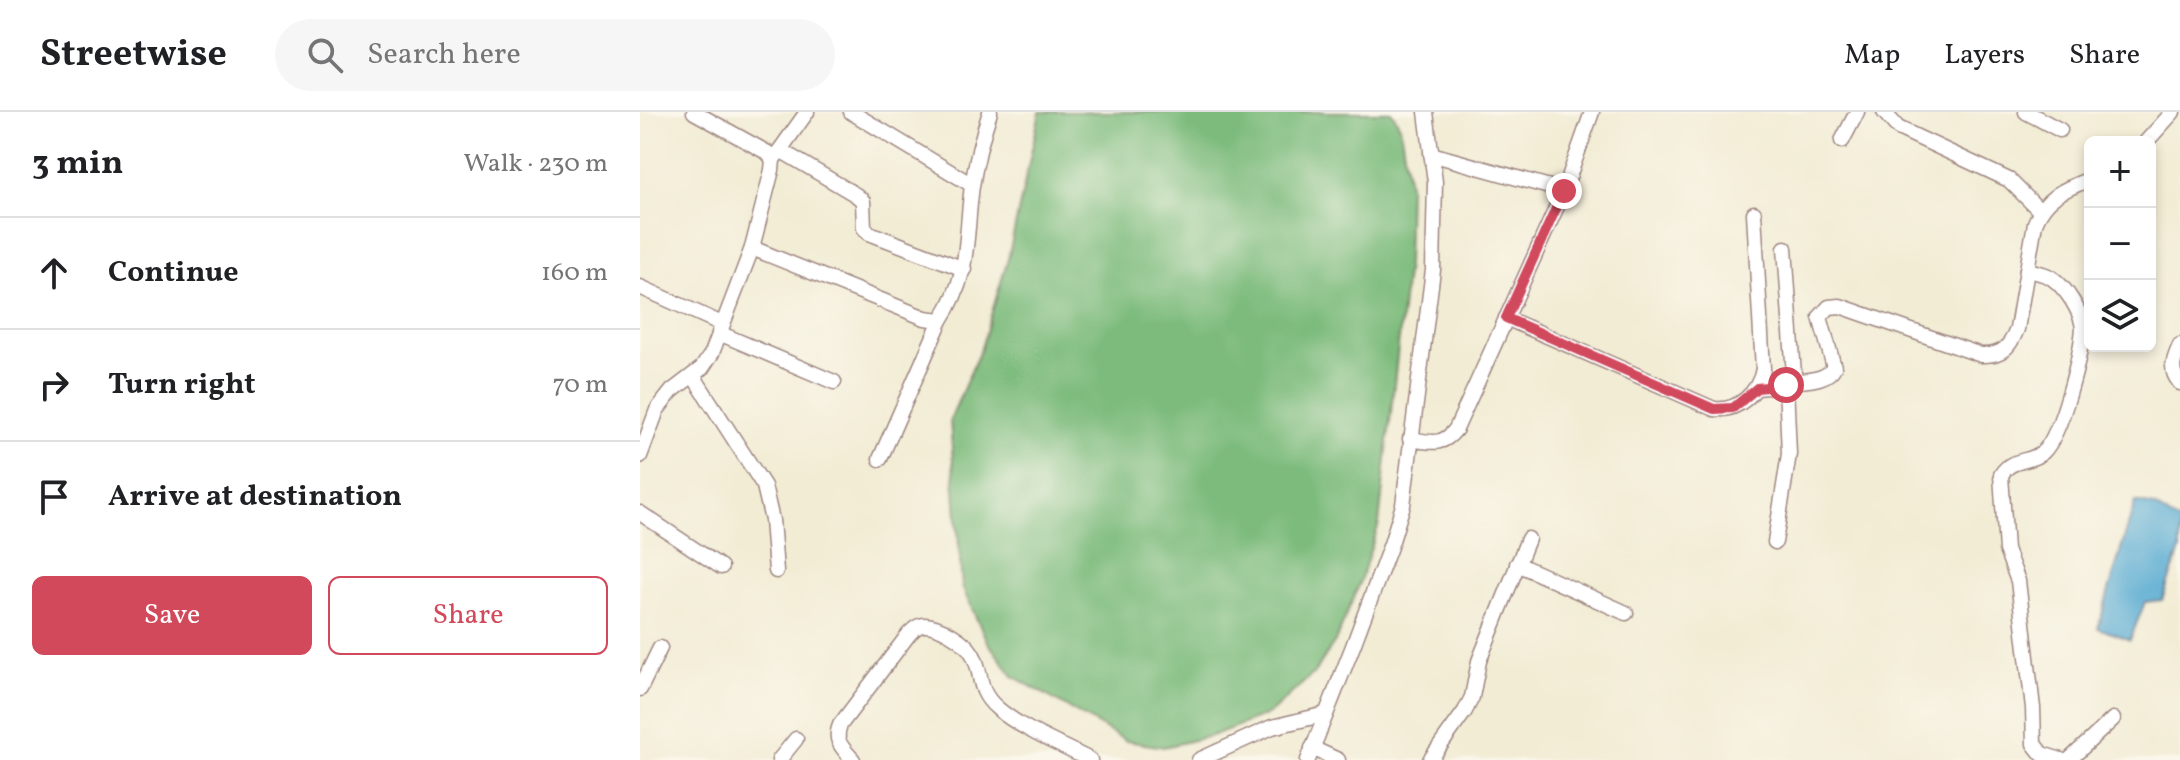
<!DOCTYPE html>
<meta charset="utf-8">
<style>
:root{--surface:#fff;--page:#f6f6f6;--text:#202124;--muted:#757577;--line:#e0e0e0;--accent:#d1495b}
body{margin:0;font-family:Vollkorn,serif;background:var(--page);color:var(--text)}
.controls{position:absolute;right:24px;top:24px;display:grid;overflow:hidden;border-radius:12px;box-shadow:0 4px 12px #0003}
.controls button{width:72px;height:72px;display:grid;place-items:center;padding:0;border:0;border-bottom:2px solid var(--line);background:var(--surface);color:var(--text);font:40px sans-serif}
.stop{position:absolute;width:24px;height:24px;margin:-18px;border:6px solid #d1495b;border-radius:50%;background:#fff}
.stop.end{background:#d1495b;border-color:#fff;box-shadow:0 2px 8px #0008}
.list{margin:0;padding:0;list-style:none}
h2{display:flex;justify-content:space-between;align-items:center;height:104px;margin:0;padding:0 32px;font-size:34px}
h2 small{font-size:26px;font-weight:400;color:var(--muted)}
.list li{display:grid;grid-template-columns:52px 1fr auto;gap:24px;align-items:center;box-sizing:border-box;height:112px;padding:0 32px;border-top:2px solid var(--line)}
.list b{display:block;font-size:30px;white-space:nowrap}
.list em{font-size:26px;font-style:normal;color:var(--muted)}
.actions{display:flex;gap:16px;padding:24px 32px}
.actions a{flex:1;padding:18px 0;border:2px solid var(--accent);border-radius:12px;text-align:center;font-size:28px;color:var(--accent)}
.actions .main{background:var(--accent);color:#fff}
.icon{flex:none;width:44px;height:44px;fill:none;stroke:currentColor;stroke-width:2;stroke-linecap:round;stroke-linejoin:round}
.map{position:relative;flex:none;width:1540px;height:648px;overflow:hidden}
header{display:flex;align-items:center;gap:48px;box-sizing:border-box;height:112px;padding:0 40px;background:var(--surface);border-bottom:2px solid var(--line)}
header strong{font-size:38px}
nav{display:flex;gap:44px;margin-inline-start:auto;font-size:28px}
.search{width:560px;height:72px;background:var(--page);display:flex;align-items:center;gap:20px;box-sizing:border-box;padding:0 28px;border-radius:44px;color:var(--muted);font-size:30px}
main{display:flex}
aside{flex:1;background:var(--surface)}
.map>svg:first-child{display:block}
.forest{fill:#7cbb7b;stroke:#636d53;stroke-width:2}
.water{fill:#56aad2;stroke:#50647e;stroke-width:2}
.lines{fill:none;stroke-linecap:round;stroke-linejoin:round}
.minor-casing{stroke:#9e8680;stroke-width:17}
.minor{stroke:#fff;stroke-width:14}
.route{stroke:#d1495b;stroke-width:10}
</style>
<header>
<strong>Streetwise</strong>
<div class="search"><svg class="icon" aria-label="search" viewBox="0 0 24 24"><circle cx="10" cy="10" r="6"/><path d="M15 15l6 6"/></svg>Search here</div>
<nav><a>Map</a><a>Layers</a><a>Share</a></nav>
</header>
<main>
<aside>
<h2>3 min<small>Walk · 230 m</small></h2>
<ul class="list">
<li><svg class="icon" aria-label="ahead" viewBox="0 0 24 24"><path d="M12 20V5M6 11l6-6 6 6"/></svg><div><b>Continue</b></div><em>160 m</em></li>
<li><svg class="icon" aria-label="right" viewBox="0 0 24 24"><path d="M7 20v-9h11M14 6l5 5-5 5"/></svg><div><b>Turn right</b></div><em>70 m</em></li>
<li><svg class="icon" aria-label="arrive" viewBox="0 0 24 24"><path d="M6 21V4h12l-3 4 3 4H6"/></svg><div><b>Arrive at destination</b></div></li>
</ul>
<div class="actions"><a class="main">Save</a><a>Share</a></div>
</aside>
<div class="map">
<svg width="1540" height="648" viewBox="0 0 1540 648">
<rect width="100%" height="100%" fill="#fbf7ec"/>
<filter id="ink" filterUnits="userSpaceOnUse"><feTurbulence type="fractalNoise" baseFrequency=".0125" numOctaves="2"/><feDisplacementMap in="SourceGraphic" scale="16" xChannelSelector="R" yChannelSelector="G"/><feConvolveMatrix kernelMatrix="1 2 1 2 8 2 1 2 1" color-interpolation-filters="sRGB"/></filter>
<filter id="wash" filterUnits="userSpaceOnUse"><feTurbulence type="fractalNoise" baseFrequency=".006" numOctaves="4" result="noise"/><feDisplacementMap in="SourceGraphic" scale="32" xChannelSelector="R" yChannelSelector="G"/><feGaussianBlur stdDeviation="1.8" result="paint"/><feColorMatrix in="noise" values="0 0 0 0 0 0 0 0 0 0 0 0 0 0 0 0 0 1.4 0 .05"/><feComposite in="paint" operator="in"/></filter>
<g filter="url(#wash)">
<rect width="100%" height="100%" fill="#f2ecd4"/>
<path class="forest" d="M400,0h352l8,14 9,60 -2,77 -28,261 -20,60 -23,56 -22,33 -45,41 -58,22 -47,11 -38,-6 -113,-65 -26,-35 -25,-54 -12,-167 31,-72 27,-89z"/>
<path class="water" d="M1495,390l19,4 26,17v27l-18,50 -17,2 -15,38 -32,-12z"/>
</g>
<g filter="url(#ink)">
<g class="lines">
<g class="minor-casing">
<g id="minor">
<path d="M211,0l121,73"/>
<path d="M1244,0l14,16 111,52 31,31"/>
<path d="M1386,0l34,18"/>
<path d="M1202,29l15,-29"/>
<path d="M1506,30l27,-30"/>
<path d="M140,38l76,45 7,6 1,27 5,5 95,36"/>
<path d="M791,42l133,37"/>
<path d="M135,45l32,-45"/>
<path d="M112,136l173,70 16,2c30,-45 24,-84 31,-134 4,-25 10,-50 18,-74"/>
<path d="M1387,158c8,2 18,3 25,8 14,10 29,33 31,50 -2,26 -21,106 -40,124 -14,12 -32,5 -42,23l5,75 12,31 15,127 1,36 8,10 19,6"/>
<path d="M0,175l82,37"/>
<path d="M866,206l208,91c24,3 45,-17 49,-40l-9,-156"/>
<path d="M79,221l115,49"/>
<path d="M1540,233c-6,15 -12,24 0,38"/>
<path d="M54,265l70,109 8,34 4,51"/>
<path d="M1151,270c14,-2 36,-1 43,-15l-14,-50 9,-10 11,-1 141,49c21,1 29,-8 36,-26l18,-106c11,-27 30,-34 55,-44"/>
<path d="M1117,276l29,-3 8,-10 -9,-127"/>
<path d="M770,327c21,3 32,8 46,-10l108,-238 28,-79"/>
<path d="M0,344l17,-46 15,-19 30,-23 10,-15 40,-105 20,-78 1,-10 -5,-7 -74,-41"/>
<path d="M240,347l61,-139"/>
<path d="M0,401l81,54"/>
<path d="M1135,430l14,-88 -3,-69"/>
<path d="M877,452l109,49"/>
<path d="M0,577l20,-41"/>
<path d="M672,636l26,12"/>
<path d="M139,648l17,-21"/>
<path d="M213,648c-10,-12 -20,-19 -13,-35l69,-91c5,-5 9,-9 16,-9 14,0 40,16 47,28 12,20 3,36 25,55 24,21 64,37 93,52"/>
<path d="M559,648l73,-33 54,-13"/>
<path d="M668,648l45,-114 38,-102 12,-39 30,-235 2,-88 -9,-70"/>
<path d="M790,648l35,-49 7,-14 7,-36 49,-122"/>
<path d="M1429,648l44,-41"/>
</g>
</g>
<use href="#minor" class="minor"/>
</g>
</g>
<g class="lines" filter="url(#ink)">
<path class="route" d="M924,79l-58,127 208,91 19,-1 24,-20 29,-3"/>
</g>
</svg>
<div class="controls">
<button>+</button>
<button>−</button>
<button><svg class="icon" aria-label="layers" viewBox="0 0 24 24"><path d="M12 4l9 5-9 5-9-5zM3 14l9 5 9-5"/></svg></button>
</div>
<div class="stop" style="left:1146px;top:273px"></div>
<div class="stop end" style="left:924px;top:79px"></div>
</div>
</main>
